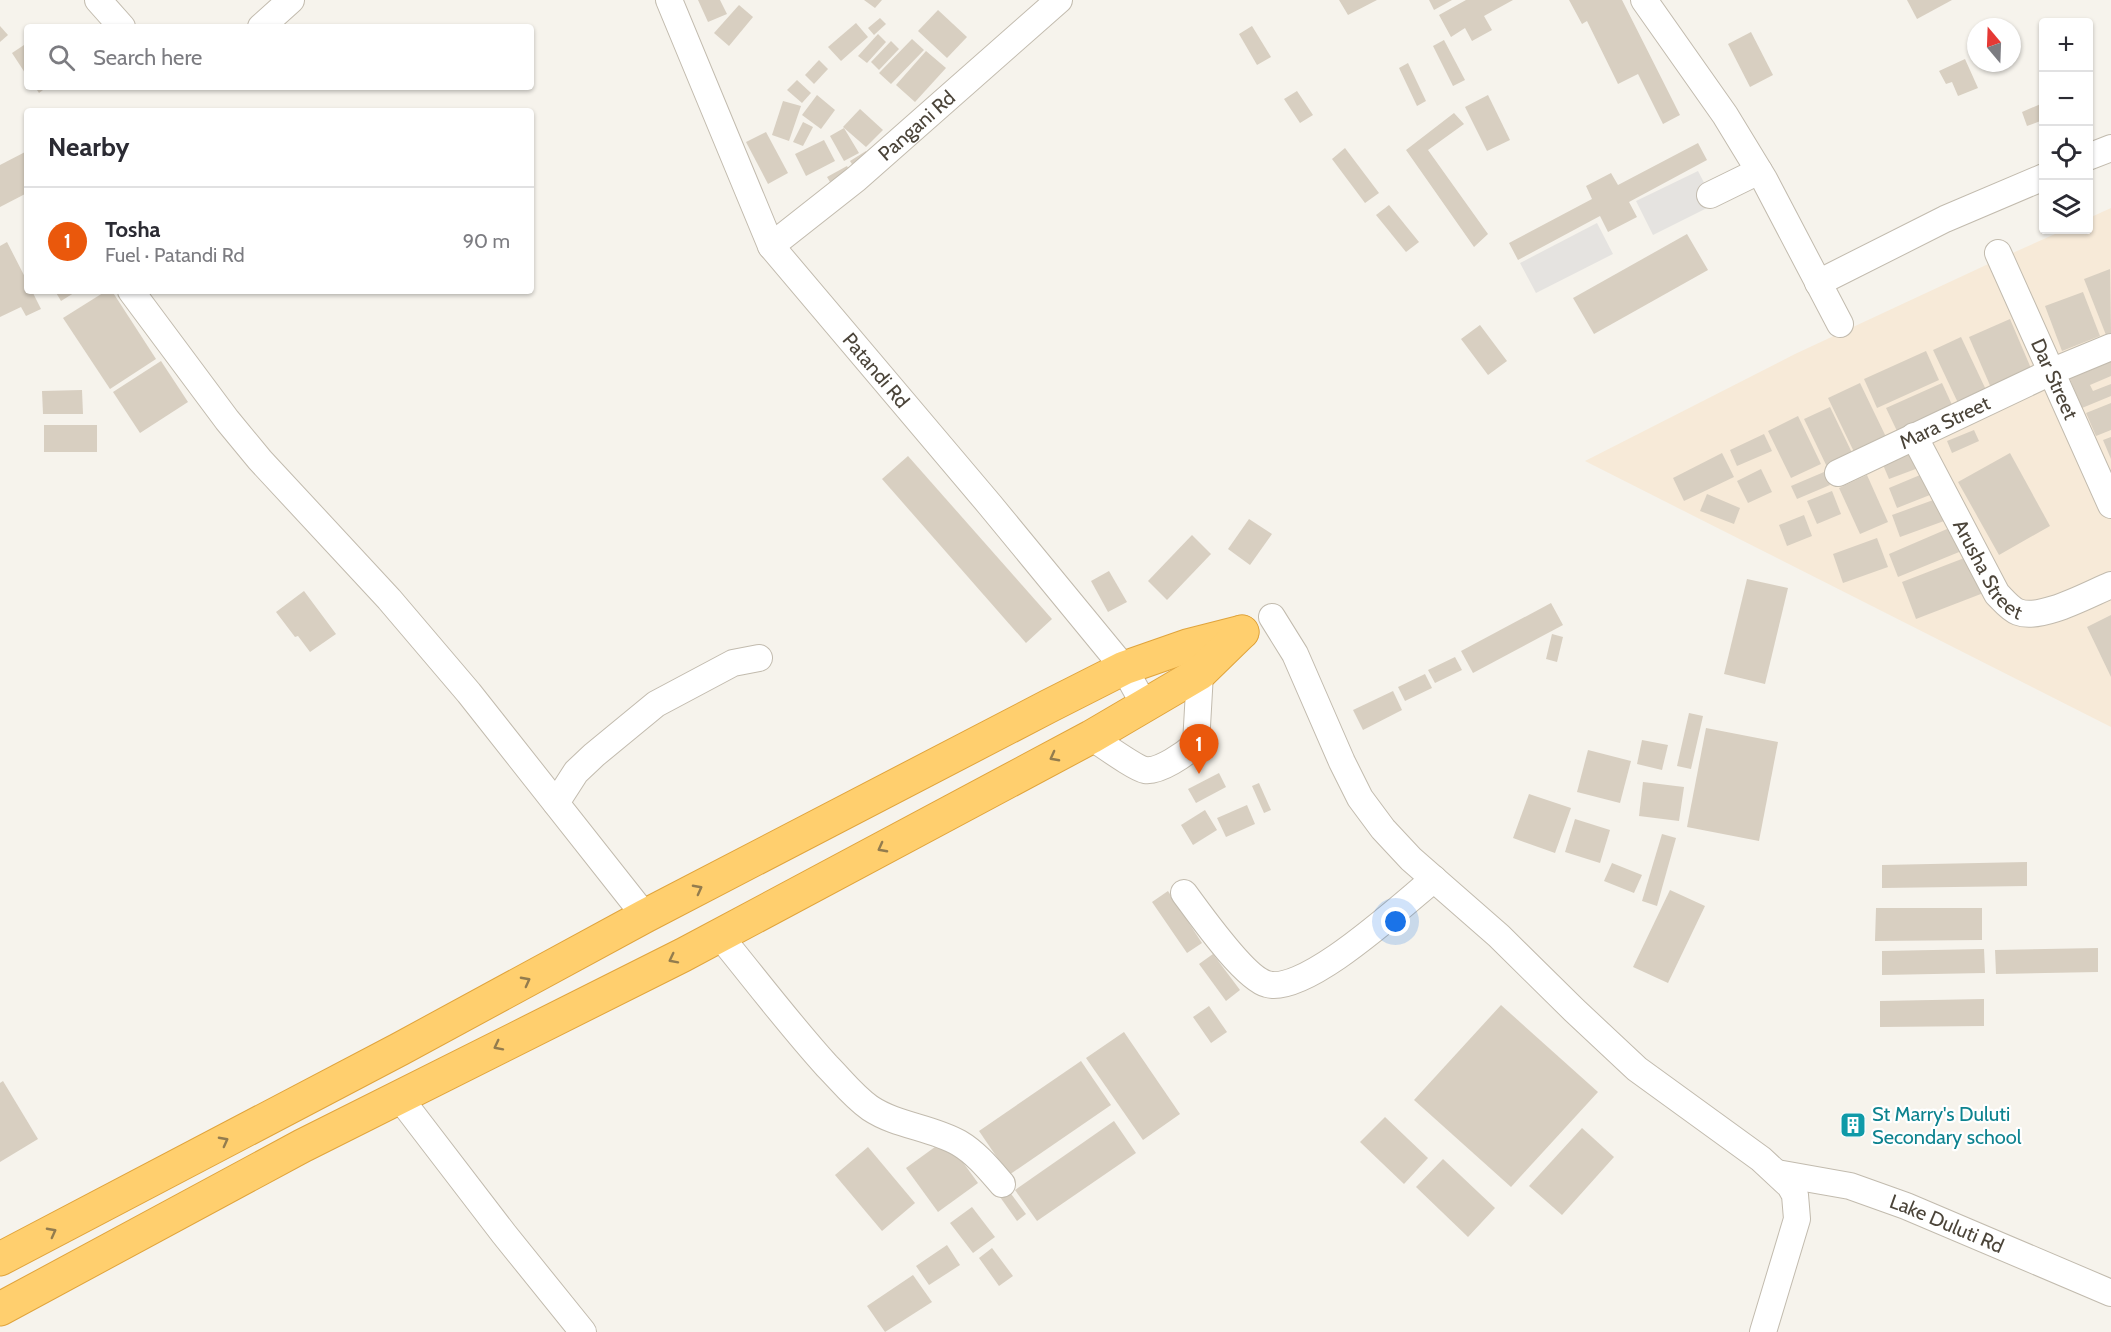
<!DOCTYPE html>
<meta charset="utf-8">
<style>
:root{--surface:#fff;--page:#f2f2f3;--text:#2b2b33;--muted:#7c7c81;--line:#e1e1e2;--accent:#ea580c}
body{margin:0;font-family:Cabin,sans-serif;background:var(--page);color:var(--text)}
.controls{position:absolute;right:18px;top:18px;display:grid;overflow:hidden;border-radius:6px;box-shadow:0 2px 4px #0004}
.controls button{width:54px;height:54px;display:grid;place-items:center;padding:0;border:0;border-bottom:2px solid var(--line);background:var(--surface);color:var(--text);font:30px sans-serif}
.compass{position:absolute;left:1967px;top:18px;width:54px;height:54px;border-radius:50%;background:var(--surface);box-shadow:0 2px 4px #0004;rotate:341deg}
.you{position:absolute;left:1396px;top:922px;width:21px;height:21px;margin:-15px;border:4px solid #fff;border-radius:50%;background:#1a73e8;box-shadow:0 0 0 9px #1a73e833}
.badge{display:grid;place-items:center;width:39px;height:39px;border-radius:50%;background:var(--accent);color:#fff;font-size:20px;font-weight:700}
.pin{position:absolute;translate:-50% -50px;filter:drop-shadow(0 2px 3px #0008)}
.pin::after{content:'';position:absolute;top:32px;width:21px;height:18px;background:inherit;clip-path:polygon(0 0,100% 0,50% 100%)}
.list{margin:0;padding:0;list-style:none}
h2{display:flex;justify-content:space-between;align-items:center;height:78px;margin:0;padding:0 24px;font-size:26px}
h2 small{font-size:20px;font-weight:400;color:var(--muted)}
.list li{display:grid;grid-template-columns:39px 1fr auto;gap:18px;align-items:center;box-sizing:border-box;height:108px;padding:0 24px;border-top:2px solid var(--line)}
.list b{display:block;font-size:22px;white-space:nowrap}
.list p{margin:0;font-size:20px;white-space:nowrap;color:var(--muted)}
.list em{font-size:20px;font-style:normal;color:var(--muted)}
.icon{flex:none;width:33px;height:33px;fill:none;stroke:currentColor;stroke-width:2;stroke-linecap:round;stroke-linejoin:round}
.map{position:relative;flex:none;width:2111px;height:1332px;overflow:hidden}
.search{position:absolute;background:var(--surface);box-shadow:0 2px 4px #0004;left:24px;top:24px;width:510px;height:66px;display:flex;align-items:center;gap:15px;box-sizing:border-box;padding:0 21px;border-radius:6px;color:var(--muted);font-size:22px}
.panel{position:absolute;background:var(--surface);box-shadow:0 2px 4px #0004;left:24px;top:108px;width:510px;height:186px;border-radius:6px}
.map>svg:first-child{display:block}
.commercial{fill:#f7ead8}
.parking{fill:#e5e3e0}
.building{fill:#d8cfc1}
.lines{fill:none;stroke-linecap:round;stroke-linejoin:round}
.minor-casing{stroke:#c2bbae;stroke-width:28}
.highway-casing{stroke:#e0a43c;stroke-width:35}
.minor{stroke:#fff;stroke-width:26}
.highway{stroke:#ffcf6e;stroke-width:33}
.oneway{stroke:#937c4e}
.labels{text-anchor:middle;stroke-width:4.5;stroke-linejoin:round;paint-order:stroke}
.street-label{font-size:20px;fill:#4b4439;stroke:#fff}
.culture-label{font-size:20px;fill:#0d838f;stroke:#fff;text-anchor:start}
</style>
<div class="map">
<svg width="2111" height="1332" viewBox="0 0 2111 1332">
<rect width="100%" height="100%" fill="#f6f3ec"/>
<path class="commercial" d="M2111,208v519l-526,-266 210,-107 204,-95 65,-29h24l1,-12z"/>
<g class="parking">
<path d="M1698,171l17,33 -62,31 -17,-34z"/>
<path d="M1597,223l16,31 -77,39 -16,-30z"/>
</g>
<g class="building">
<path d="M698,0h22l7,14 -19,8z"/>
<path d="M864,0h18l-7,8z"/>
<path d="M1339,0h38l-29,15z"/>
<path d="M1429,0h23l-18,10z"/>
<path d="M1466,0h47l-29,16 8,14 -20,11 -7,-13 -14,9 -12,-22z"/>
<path d="M1569,0h53l58,115 -17,9 -25,-50 -20,10 -31,-63 -5,3z"/>
<path d="M1907,0h45l-35,19z"/>
<path d="M739,5l14,12 -24,29 -15,-13z"/>
<path d="M938,10l29,27 -20,21 -29,-27z"/>
<path d="M880,18l6,6 -12,11 -6,-7z"/>
<path d="M856,23l12,14 -27,24 -13,-14z"/>
<path d="M0,26l8,9 -8,7z"/>
<path d="M1252,26l19,31 -14,8 -18,-31z"/>
<path d="M1751,32l22,43 -23,12 -22,-43z"/>
<path d="M878,34l8,8 -19,21 -9,-7z"/>
<path d="M912,39l12,11 -33,34 -12,-11z"/>
<path d="M1444,40l21,40 -12,6 -20,-40z"/>
<path d="M891,41l8,8 -20,21 -8,-8z"/>
<path d="M27,43v33l-15,-23z"/>
<path d="M926,51l20,17 -31,34 -19,-17z"/>
<path d="M1965,59l13,29 -20,8 -6,-14 -6,2 -7,-13z"/>
<path d="M819,60l9,9 -14,15 -9,-9z"/>
<path d="M1408,63l18,38 -9,5 -18,-38z"/>
<path d="M797,80l14,13 -9,10 -15,-13z"/>
<path d="M35,87h12l-8,6z"/>
<path d="M1297,91l16,24 -13,8 -16,-24z"/>
<path d="M817,95l18,15 -14,19 -19,-14z"/>
<path d="M1488,95l22,45 -23,11 -22,-44z"/>
<path d="M783,101l18,5 -12,35 -17,-6z"/>
<path d="M2043,103v17l-16,6 -5,-14z"/>
<path d="M860,109l23,21 -17,17 -23,-20z"/>
<path d="M1454,113l10,11 -36,26 60,84 -14,13 -68,-97z"/>
<path d="M803,122l10,5 -10,19 -10,-4z"/>
<path d="M844,128l15,25 -15,8 -14,-25z"/>
<path d="M766,132l22,41 -20,11 -22,-42z"/>
<path d="M824,140l11,21 -29,15 -11,-22z"/>
<path d="M1698,143l9,17 -78,42 8,15 -29,15 -8,-16 -82,44 -9,-17 83,-44 -6,-13 25,-13 7,12z"/>
<path d="M1345,148l34,45 -14,10 -33,-44z"/>
<path d="M27,151v42l-27,14v-42z"/>
<path d="M866,151l5,9 -16,9 -5,-8z"/>
<path d="M847,166l5,9 -19,12 -6,-10z"/>
<path d="M1389,205l30,37 -13,10 -30,-37z"/>
<path d="M1687,234l21,36 -114,64 -21,-36z"/>
<path d="M7,242l20,39v10h5l9,18 -15,7 -5,-9 -21,10v-71z"/>
<path d="M2110,269l1,64 -5,2 -22,-56z"/>
<path d="M55,291h22l-16,10z"/>
<path d="M106,291h6l44,68 -46,30 -47,-71z"/>
<path d="M2083,292l17,44 -38,15 -17,-45z"/>
<path d="M2010,319l23,54 -41,17 -23,-53z"/>
<path d="M1480,325l27,36 -19,14 -27,-36z"/>
<path d="M1961,337l26,55 -28,13 -26,-55z"/>
<path d="M1926,351l13,29 -62,28 -13,-29z"/>
<path d="M2111,355v21l-21,9 3,6 18,-7v12l-29,12 -13,-31z"/>
<path d="M161,361l27,41 -48,31 -27,-41z"/>
<path d="M1860,383l28,58 -32,15 -28,-58z"/>
<path d="M1942,383l11,24 -56,24 -11,-23z"/>
<path d="M82,390l1,24h-40l-1,-23z"/>
<path d="M2111,403v27l-15,6 -10,-23z"/>
<path d="M1830,407l25,52 -26,12 -25,-52z"/>
<path d="M1798,416l23,48 -30,14 -23,-47z"/>
<rect x="44" y="425" width="53" height="27"/>
<path d="M1974,430l5,11 -27,12 -5,-12z"/>
<path d="M1764,434l8,17 -35,15 -7,-16z"/>
<path d="M2111,437v22l-8,-19z"/>
<path d="M1914,447l7,20 -32,12 -8,-19z"/>
<path d="M1722,453l12,24 -50,24 -11,-23z"/>
<path d="M2010,453l40,73 -51,29 -41,-73z"/>
<path d="M908,456l144,163 -26,24 -144,-164z"/>
<path d="M1761,469l11,23 -24,11 -11,-22z"/>
<path d="M1932,470l8,21 -43,17 -8,-20z"/>
<path d="M1824,472l6,13 -33,14 -6,-13z"/>
<path d="M1867,475l21,47 -28,12 -21,-46z"/>
<path d="M1832,491l9,23 -24,10 -10,-23z"/>
<path d="M1707,494l33,14 -6,16 -34,-13z"/>
<path d="M1936,499l8,22 -44,16 -8,-22z"/>
<path d="M1804,515l8,21 -25,10 -8,-21z"/>
<path d="M1249,519l23,15 -22,31 -22,-16z"/>
<path d="M1954,526l10,24 -66,27 -9,-23z"/>
<path d="M1192,535l19,19 -44,46 -19,-19z"/>
<path d="M1877,538l11,29 -45,16 -10,-29z"/>
<path d="M1972,555l14,37 -70,27 -14,-37z"/>
<path d="M1109,571l18,31 -19,10 -17,-31z"/>
<path d="M1747,579l41,9 -23,96 -41,-10z"/>
<path d="M304,591l32,43 -26,18 -12,-16 -3,1 -19,-25z"/>
<path d="M1551,603l12,22 -90,48 -12,-22z"/>
<path d="M2111,615v62l-24,-50z"/>
<path d="M1552,634l11,3 -6,25 -11,-3z"/>
<path d="M1455,657l7,13 -27,13 -7,-13z"/>
<path d="M1425,674l7,14 -27,13 -7,-14z"/>
<path d="M1393,691l9,19 -39,20 -10,-20z"/>
<path d="M1689,713l14,3 -12,53 -14,-3z"/>
<path d="M1706,728l72,14 -19,99 -72,-14z"/>
<path d="M1642,740l26,5 -6,25 -25,-6z"/>
<path d="M1588,750l43,11 -11,42 -43,-11z"/>
<path d="M1219,773l7,14 -30,16 -8,-14z"/>
<path d="M1643,782l41,5 -5,34 -40,-5z"/>
<path d="M1259,783l12,27 -7,3 -12,-27z"/>
<path d="M1529,794l42,14 -16,45 -42,-15z"/>
<path d="M1247,805l8,19 -29,13 -9,-19z"/>
<path d="M1205,810l12,20 -24,15 -12,-20z"/>
<path d="M1575,819l35,11 -10,33 -35,-11z"/>
<path d="M1662,834l14,4 -19,68 -15,-5z"/>
<path d="M2027,862v24l-145,2v-23z"/>
<path d="M1612,863l30,12 -8,18 -30,-12z"/>
<path d="M1670,890l35,16 -37,77 -35,-16z"/>
<path d="M1168,891l34,52 -15,10 -35,-51z"/>
<path d="M1876,908h106v32l-107,1z"/>
<path d="M2098,948v24l-102,2 -1,-24z"/>
<path d="M1984,949l1,24 -103,2v-24z"/>
<path d="M1213,954l27,36 -14,11 -27,-37z"/>
<path d="M1984,999v27l-104,1v-26z"/>
<path d="M1501,1005l97,87 -87,95 -97,-87z"/>
<path d="M1209,1006l18,26 -16,11 -18,-26z"/>
<path d="M1124,1032l56,82 -37,26 -57,-82z"/>
<path d="M1081,1061l30,44 -102,70 -30,-44z"/>
<path d="M3,1081l35,58 -38,23v-79z"/>
<path d="M1843,1114l23,4 -4,19 -22,-4z"/>
<path d="M1385,1117l43,41 -24,26 -44,-42z"/>
<path d="M1114,1121l22,32 -99,68 -22,-31z"/>
<path d="M1582,1128l32,29 -52,58 -33,-29z"/>
<path d="M946,1139l32,44 -40,29 -32,-44z"/>
<path d="M868,1147l47,56 -33,28 -47,-56z"/>
<path d="M1443,1159l52,49 -27,29 -52,-50z"/>
<path d="M1009,1191l17,23 -9,7 -17,-24z"/>
<path d="M972,1207l23,30 -22,16 -23,-30z"/>
<path d="M947,1245l13,20 -31,20 -13,-19z"/>
<path d="M992,1248l21,28 -14,10 -20,-28z"/>
<path d="M913,1275l19,27 -47,30 -18,-26z"/>
</g>
<g class="lines">
<g class="minor-casing">
<g id="minor">
<path d="M98,0l24,27"/>
<path id="s1" d="M669,0l102,246 219,259 134,163 21,38"/>
<path d="M1644,0l81,115 39,64 76,145"/>
<path d="M261,27l30,-27"/>
<path d="M2088,157l23,-9"/>
<path d="M1710,195l49,-24"/>
<path id="s2" d="M771,246l85,-67 203,-179"/>
<path id="s3" d="M1998,253l113,252"/>
<path d="M1818,283l127,-64 99,-42"/>
<path d="M131,291l96,129 33,40 129,139 80,94 176,223"/>
<path id="s4" d="M1914,436l83,158c6,6 13,15 21,18 23,9 71,-18 93,-27"/>
<path id="s5" d="M1838,473l215,-102 58,-24"/>
<path d="M1272,617l23,37 47,108 18,36 23,31 28,30 88,77 75,74 63,59 124,90 29,27 5,9 2,24 -34,113"/>
<path d="M1091,737c11,7 44,31 54,33 15,2 40,-16 51,-26l4,-71"/>
<path d="M556,803l20,-31 18,-17 62,-51 77,-41 26,-5"/>
<path d="M1184,893c15,20 60,85 83,91 38,12 137,-81 167,-105"/>
<path d="M719,935c36,44 70,89 108,131 14,14 26,30 43,42 27,18 61,19 89,35 17,10 30,26 43,41"/>
<path d="M399,1097l105,137 79,98"/>
<path id="s6" d="M1777,1173l73,13 56,20 205,87"/>
</g>
</g>
<g class="highway-casing">
<g id="highway">
<path d="M0,1259l400,-210 245,-133 404,-210 75,-38 63,-22 55,-14"/>
<path d="M0,1309l302,-163 381,-191 408,-218 109,-64 42,-41"/>
</g>
</g>
<use href="#minor" class="minor"/>
<use href="#highway" class="highway"/>
</g>
<defs><path id="oneway-chevron" d="M-2-3.5L2.5 0L-2 3.5" fill="none" stroke-width="1.6" stroke-linecap="round" stroke-linejoin="round" transform="scale(1.5)"/></defs>
<g class="oneway">
<use href="#oneway-chevron" transform="translate(1054 757) rotate(152)"/>
<use href="#oneway-chevron" transform="translate(882 848) rotate(152)"/>
<use href="#oneway-chevron" transform="translate(698 889) rotate(-28)"/>
<use href="#oneway-chevron" transform="translate(673 959) rotate(153)"/>
<use href="#oneway-chevron" transform="translate(526 981) rotate(-28)"/>
<use href="#oneway-chevron" transform="translate(498 1046) rotate(153)"/>
<use href="#oneway-chevron" transform="translate(224 1141) rotate(-28)"/>
<use href="#oneway-chevron" transform="translate(52 1232) rotate(-28)"/>
</g>
<defs>
<g id="building-square" transform="scale(1.35)"><rect x="-9" y="-9" width="18" height="18" rx="4" fill="#0f9aa8" stroke="#fff"/><path d="M-4-6H4V6H1V3H-1V6H-4ZM-2.5-4.3h1.7v1.8h-1.7ZM.8-4.3h1.7v1.8H.8ZM-2.5-1h1.7V.8h-1.7ZM.8-1h1.7V.8H.8Z" fill="#fff"/></g>
</defs>
<g fill-rule="evenodd">
<use href="#building-square" x="1853" y="1125"/>
</g>
<g class="labels">
<g class="street-label">
<text dy="7" stroke="none"><textPath href="#s2" startOffset="189">Pangani Rd</textPath></text>
<text dy="7" stroke="none"><textPath href="#s1" startOffset="429">Patandi Rd</textPath></text>
<text dy="7" stroke="none"><textPath href="#s3" startOffset="138">Dar Street</textPath></text>
<text dy="7" stroke="none"><textPath href="#s5" startOffset="118">Mara Street</textPath></text>
<text dy="7" stroke="none"><textPath href="#s4" startOffset="153">Arusha Street</textPath></text>
<text dy="7" stroke="none"><textPath href="#s6" startOffset="178">Lake Duluti Rd</textPath></text>
</g>
<g class="culture-label">
<text x="1872" y="1121">St Marry's Duluti<tspan x="1872" dy="23">Secondary school</tspan></text>
</g>
</g>
</svg>
<div class="controls">
<button>+</button>
<button>−</button>
<button><svg class="icon" aria-label="locate" viewBox="0 0 24 24"><circle cx="12" cy="12" r="6"/><path d="M12 2v4M12 18v4M2 12h4M18 12h4"/></svg></button>
<button><svg class="icon" aria-label="layers" viewBox="0 0 24 24"><path d="M12 4l9 5-9 5-9-5zM3 14l9 5 9-5"/></svg></button>
</div>
<svg class="compass" viewBox="-18 -18 36 36"><path d="M0-13l5 13h-10z" fill="#e53935"/><path d="M0 13l5-13h-10z" fill="#7c7c81"/></svg>
<div class="you"></div>
<div class="pin badge" style="left:1199px;top:774px">1</div>
<div class="search"><svg class="icon" aria-label="search" viewBox="0 0 24 24"><circle cx="10" cy="10" r="6"/><path d="M15 15l6 6"/></svg>Search here</div>
<section class="panel">
<h2>Nearby<small></small></h2>
<ul class="list">
<li><span class="badge">1</span><div><b>Tosha</b><p>Fuel · Patandi Rd</p></div><em>90 m</em></li>
</ul>
</section>
</div>
